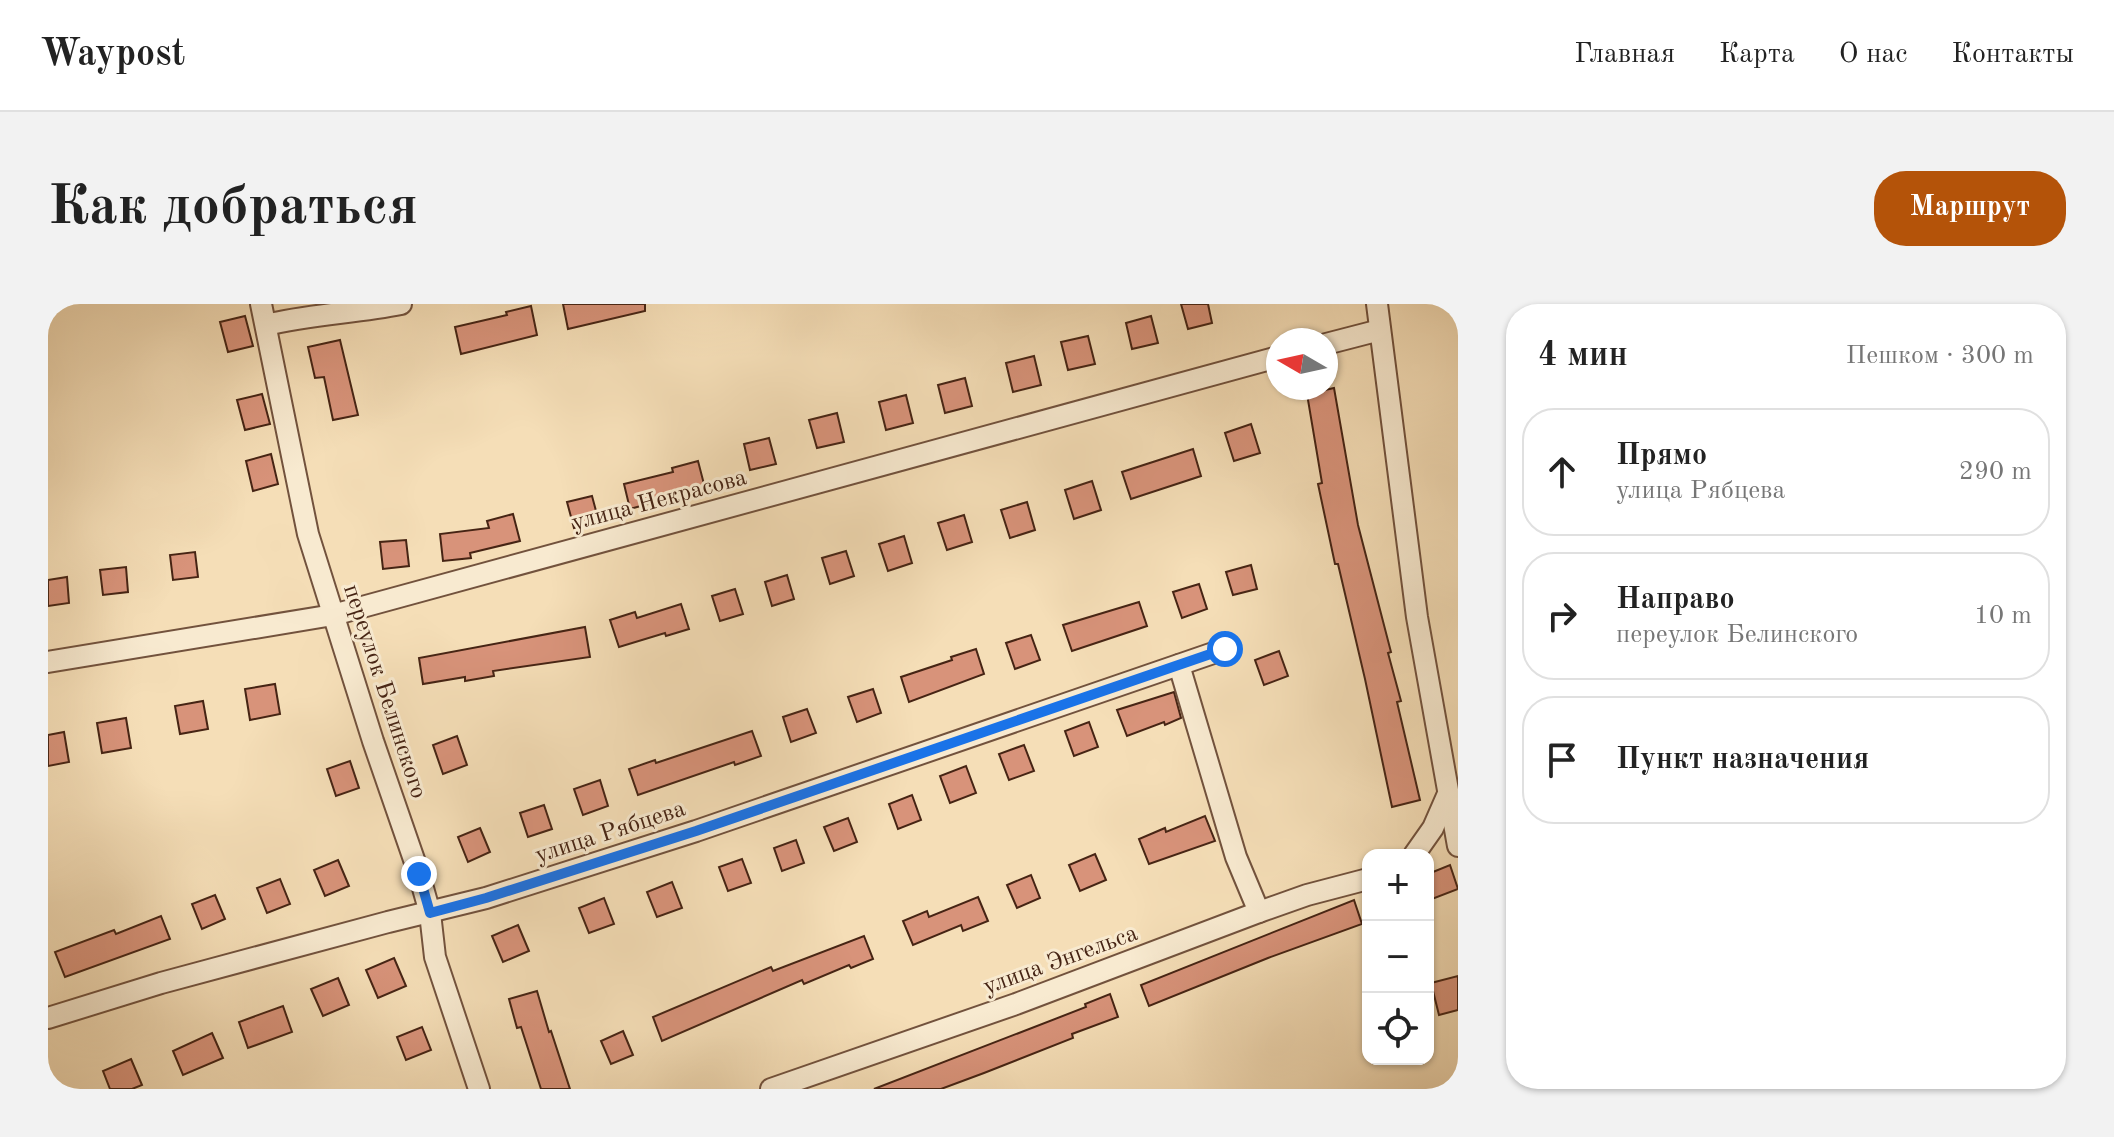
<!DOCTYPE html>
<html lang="ru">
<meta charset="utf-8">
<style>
:root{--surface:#fff;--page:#f2f2f2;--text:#222;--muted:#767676;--line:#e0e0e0;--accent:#b45309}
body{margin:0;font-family:"Old Standard TT",serif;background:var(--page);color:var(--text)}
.controls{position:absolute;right:24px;bottom:24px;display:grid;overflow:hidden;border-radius:16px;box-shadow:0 2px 6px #0004}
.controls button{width:72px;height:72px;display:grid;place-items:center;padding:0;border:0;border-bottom:2px solid var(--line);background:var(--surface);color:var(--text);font:40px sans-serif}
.compass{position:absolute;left:1218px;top:24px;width:72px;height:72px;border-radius:50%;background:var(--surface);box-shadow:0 2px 6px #0004;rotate:279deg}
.stop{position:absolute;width:24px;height:24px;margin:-18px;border:6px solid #1a73e8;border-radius:50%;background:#fff}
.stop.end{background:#1a73e8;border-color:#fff;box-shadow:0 2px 8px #0008}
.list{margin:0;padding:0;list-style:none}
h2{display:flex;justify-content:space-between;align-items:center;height:104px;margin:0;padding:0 32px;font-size:34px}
h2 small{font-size:26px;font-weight:400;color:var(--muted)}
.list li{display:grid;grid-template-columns:52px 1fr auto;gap:24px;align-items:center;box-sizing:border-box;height:128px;margin:0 16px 16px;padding:0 16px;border:2px solid var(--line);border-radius:32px}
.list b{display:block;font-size:30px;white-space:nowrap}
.list p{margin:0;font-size:26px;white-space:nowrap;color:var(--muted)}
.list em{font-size:26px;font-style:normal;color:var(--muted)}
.icon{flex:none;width:44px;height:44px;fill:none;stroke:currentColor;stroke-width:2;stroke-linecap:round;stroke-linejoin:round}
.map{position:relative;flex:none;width:1410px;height:785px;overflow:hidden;border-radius:32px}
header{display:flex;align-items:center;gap:48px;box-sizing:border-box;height:112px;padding:0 40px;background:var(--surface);border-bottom:2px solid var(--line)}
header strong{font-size:38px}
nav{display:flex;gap:44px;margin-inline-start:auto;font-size:28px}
.intro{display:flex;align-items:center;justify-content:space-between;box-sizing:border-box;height:192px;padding:0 48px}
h1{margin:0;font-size:56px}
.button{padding:20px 36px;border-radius:32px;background:var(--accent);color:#fff;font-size:28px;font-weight:700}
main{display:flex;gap:48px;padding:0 48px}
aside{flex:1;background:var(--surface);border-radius:32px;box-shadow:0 2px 6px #0004}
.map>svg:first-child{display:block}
.building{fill:#d8937a;stroke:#462414;stroke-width:2}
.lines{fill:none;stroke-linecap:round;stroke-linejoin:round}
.minor-casing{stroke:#72523d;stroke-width:24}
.minor{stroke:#f8ead0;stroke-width:20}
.route{stroke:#1a73e8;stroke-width:10}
.labels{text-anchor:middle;stroke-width:6;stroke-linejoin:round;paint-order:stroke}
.street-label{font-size:24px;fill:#462414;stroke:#f8ead0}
</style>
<header>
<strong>Waypost</strong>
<nav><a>Главная</a><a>Карта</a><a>О нас</a><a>Контакты</a></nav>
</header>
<div class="intro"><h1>Как добраться</h1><a class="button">Маршрут</a></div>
<main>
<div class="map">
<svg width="1410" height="785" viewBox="0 0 1410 785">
<rect width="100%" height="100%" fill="#f5deb7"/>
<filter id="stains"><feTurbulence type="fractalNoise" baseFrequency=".0025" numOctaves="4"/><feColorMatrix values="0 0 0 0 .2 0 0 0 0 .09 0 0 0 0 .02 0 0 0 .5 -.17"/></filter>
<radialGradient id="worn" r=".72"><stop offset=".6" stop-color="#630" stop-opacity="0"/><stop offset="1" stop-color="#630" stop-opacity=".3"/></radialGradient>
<g class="building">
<path d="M515,0h82v7l-77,18z"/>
<path d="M1133,0h27l4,19 -24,6z"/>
<path d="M483,2l6,29 -76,19 -6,-27 52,-12 -1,-3z"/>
<path d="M197,12l8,30 -25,6 -8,-30z"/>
<path d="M1103,12l7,27 -26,6 -6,-26z"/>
<path d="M1040,32l7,28 -27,6 -7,-28z"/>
<path d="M292,36l18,75 -25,5 -9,-43 -9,1 -7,-31z"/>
<path d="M986,52l7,29 -28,7 -7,-29z"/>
<path d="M917,74l7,28 -27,7 -7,-28z"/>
<path d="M1286,84l24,137 33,127 -3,1 13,48 -4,1 23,98 -28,7 -27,-128 -27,-115h-3l-17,-80 4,-1 -15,-89z"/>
<path d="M214,90l8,30 -25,6 -8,-30z"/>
<path d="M858,91l7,28 -27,7 -7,-28z"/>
<path d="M789,109l7,29 -27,6 -8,-28z"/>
<path d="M1203,120l9,29 -26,8 -9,-28z"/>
<path d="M721,134l7,26 -26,6 -6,-26z"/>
<path d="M1145,145l8,27 -70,23 -9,-27z"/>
<path d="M223,150l7,30 -25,7 -7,-30z"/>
<path d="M650,157l7,27 -75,21 -6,-25 49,-12 -1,-4z"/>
<path d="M1044,177l9,29 -27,9 -9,-29z"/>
<path d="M544,192l7,26 -25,6 -7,-26z"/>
<path d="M979,198l8,28 -25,8 -9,-28z"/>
<path d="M465,210l7,27 -50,12 1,5 -28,3 -3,-27 49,-6 -2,-7z"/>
<path d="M916,211l8,27 -25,8 -9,-27z"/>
<path d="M856,232l8,27 -24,8 -9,-27z"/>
<path d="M358,236l3,26 -26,3 -3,-27z"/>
<path d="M798,247l8,25 -24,8 -8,-26z"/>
<path d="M147,248l3,25 -25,3 -3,-25z"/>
<path d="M1203,261l6,24 -24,6 -7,-23z"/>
<path d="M78,263l2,25 -25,3 -3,-25z"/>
<path d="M739,271l7,24 -22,7 -7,-24z"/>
<path d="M19,273l2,26 -21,3v-26z"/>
<path d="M1151,280l8,25 -25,9 -9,-26z"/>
<path d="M687,285l8,25 -23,7 -8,-25z"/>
<path d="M1091,298l8,24 -75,25 -9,-26z"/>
<path d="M633,300l8,25 -23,7 -1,-3 -46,14 -9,-27 25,-8 2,6z"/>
<path d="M537,323l5,30 -97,14 1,5 -29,5v-4l-42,7 -4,-26z"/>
<path d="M983,331l9,25 -25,9 -9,-26z"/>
<path d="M928,345l8,25 -75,28 -8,-25 51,-17 -1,-3z"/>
<path d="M1231,347l9,25 -24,9 -9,-25z"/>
<path d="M227,380l5,30 -30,6 -5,-31z"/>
<path d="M825,385l8,24 -24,9 -9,-25z"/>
<path d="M1126,388l7,26 -16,7 -1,-3 -37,14 -10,-26z"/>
<path d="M155,397l5,28 -28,5 -5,-28z"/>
<path d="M759,405l9,24 -25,9 -8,-25z"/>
<path d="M78,414l5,30 -29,5 -5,-30z"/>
<path d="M1041,418l9,25 -24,9 -9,-25z"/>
<path d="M704,427l9,25 -26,9 -1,-3 -96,33 -9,-26 26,-9 1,3z"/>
<path d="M16,428l5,30 -21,4v-31z"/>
<path d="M409,432l10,29 -24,9 -10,-29z"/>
<path d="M976,441l10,26 -25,9 -10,-26z"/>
<path d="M302,457l9,27 -23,8 -9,-27z"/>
<path d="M918,462l10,27 -26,10 -10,-27z"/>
<path d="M552,476l8,26 -25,9 -9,-26z"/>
<path d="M864,491l9,25 -23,9 -9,-25z"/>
<path d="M496,501l8,24 -24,8 -8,-24z"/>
<path d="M1157,512l10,25 -66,23 -10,-25 26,-11 1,4z"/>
<path d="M800,514l9,24 -23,9 -10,-24z"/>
<path d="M432,524l10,24 -22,10 -10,-25z"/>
<path d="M748,536l8,23 -22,8 -8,-23z"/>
<path d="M1047,550l11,26 -26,11 -11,-26z"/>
<path d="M694,555l9,24 -23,8 -9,-24z"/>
<path d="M290,556l11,26 -24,10 -11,-26z"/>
<path d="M1402,561l8,24 -26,10 -4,-11v-14z"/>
<path d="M983,571l9,23 -23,10 -10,-23z"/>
<path d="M232,575l10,25 -23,9 -10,-25z"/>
<path d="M624,578l10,26 -25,9 -10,-25z"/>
<path d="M167,591l10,24 -23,10 -10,-25z"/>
<path d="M930,593l10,24 -25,10 -2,-6 -48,20 -10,-24 24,-10 2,6z"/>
<path d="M556,594l10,26 -25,9 -10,-25z"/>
<path d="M1306,596l8,24 -94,34 -119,48 -8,-21z"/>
<path d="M113,612l9,23 -105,38 -10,-25 59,-22 2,4z"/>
<path d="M470,621l11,26 -26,11 -11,-26z"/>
<path d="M816,632l9,23 -22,9 -2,-3 -45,19 -2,-4 -140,61 -9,-24 118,-50 2,4z"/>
<path d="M346,654l12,28 -28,12 -12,-28z"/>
<path d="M1410,672v34l-19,5 -8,-32z"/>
<path d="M290,674l11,27 -26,11 -12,-27z"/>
<path d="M489,687l12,41 2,-1 19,58h-29l-20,-62 -4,1 -8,-29z"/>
<path d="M1062,690l8,23 -46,17 1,4 -89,35 -43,16h-67l212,-82 -1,-3z"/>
<path d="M235,702l9,26 -44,16 -9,-26z"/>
<path d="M374,723l9,23 -25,10 -9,-23z"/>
<path d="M575,727l10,24 -22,9 -10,-23z"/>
<path d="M164,729l11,25 -40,17 -10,-24z"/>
<path d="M83,755l11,26 -10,4h-22l-7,-18z"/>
</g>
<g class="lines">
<g class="minor-casing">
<g id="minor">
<path d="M213,0l47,230 65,207 46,133 11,39 5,44 44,132"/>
<path d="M1329,0l40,313 41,229"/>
<path d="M218,21c45,-11 90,-12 135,-21"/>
<path d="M1278,40l54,-14"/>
<path d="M0,358l285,-47 945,-258"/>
<path d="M1131,361l57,192 23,55"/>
<path d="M1366,551l19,-27 14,-32"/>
<path d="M0,714l113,-35 227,-61 98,-24 210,-67 529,-182"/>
<path d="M723,785l245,-85 243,-92 48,-17 61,-16"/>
</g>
</g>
<use href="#minor" class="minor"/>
</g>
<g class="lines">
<path class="route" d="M371,570l11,39 56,-15 210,-67 529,-182"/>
</g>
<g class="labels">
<g class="street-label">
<text transform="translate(611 195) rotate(-15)" y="8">улица Некрасова</text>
<text transform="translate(338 387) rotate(72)" y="8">переулок Белинского</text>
<text transform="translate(562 527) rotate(-18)" y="8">улица Рябцева</text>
<text transform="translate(1012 655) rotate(-20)" y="8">улица Энгельса</text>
</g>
</g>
<rect width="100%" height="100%" filter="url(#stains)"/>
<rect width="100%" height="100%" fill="url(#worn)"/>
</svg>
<div class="controls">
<button>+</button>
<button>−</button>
<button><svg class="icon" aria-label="locate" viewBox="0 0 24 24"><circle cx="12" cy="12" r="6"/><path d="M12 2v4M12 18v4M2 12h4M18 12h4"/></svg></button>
</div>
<svg class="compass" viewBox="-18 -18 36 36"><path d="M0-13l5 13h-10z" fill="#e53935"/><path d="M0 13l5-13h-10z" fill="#767676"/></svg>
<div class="stop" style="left:1177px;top:345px"></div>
<div class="stop end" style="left:371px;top:570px"></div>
</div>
<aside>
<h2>4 мин<small>Пешком · 300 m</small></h2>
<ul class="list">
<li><svg class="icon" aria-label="ahead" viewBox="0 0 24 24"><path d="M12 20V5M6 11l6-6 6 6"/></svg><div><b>Прямо</b><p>улица Рябцева</p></div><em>290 m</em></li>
<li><svg class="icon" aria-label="right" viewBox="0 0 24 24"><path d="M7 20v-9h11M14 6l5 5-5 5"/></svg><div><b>Направо</b><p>переулок Белинского</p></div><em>10 m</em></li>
<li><svg class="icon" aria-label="arrive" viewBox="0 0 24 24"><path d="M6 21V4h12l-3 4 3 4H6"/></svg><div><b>Пункт назначения</b></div></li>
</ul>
</aside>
</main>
